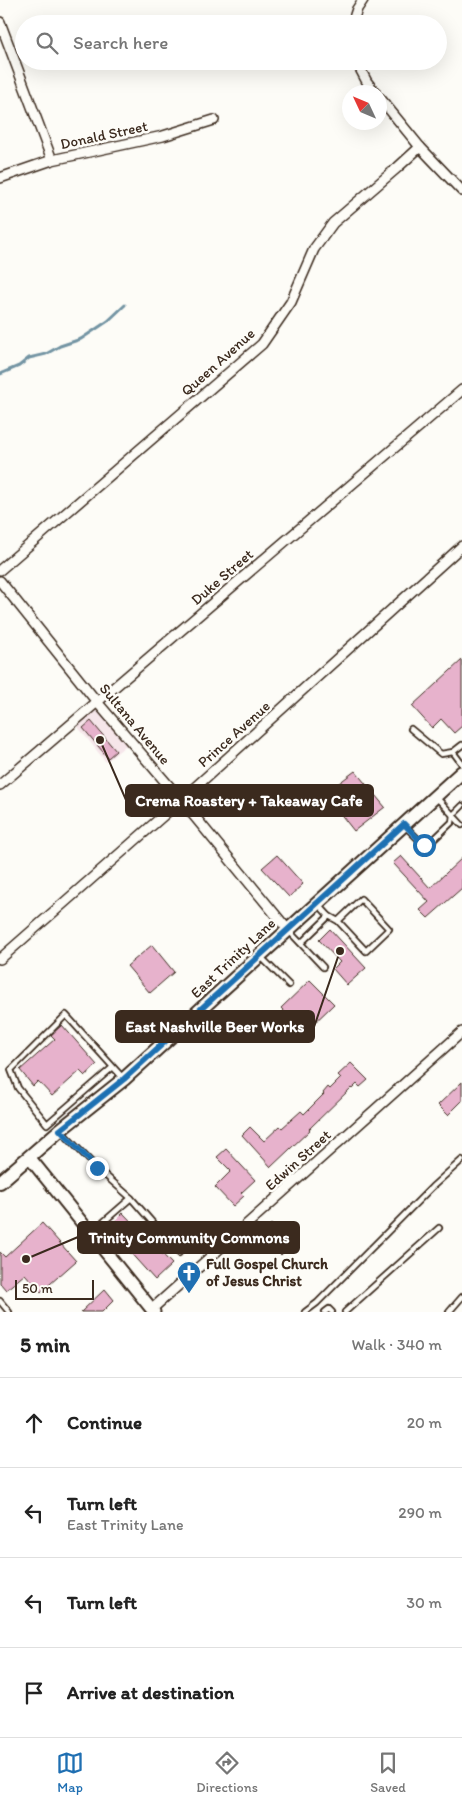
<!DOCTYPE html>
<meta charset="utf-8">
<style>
:root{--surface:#fff;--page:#f6f6f6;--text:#222;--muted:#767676;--line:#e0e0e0;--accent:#1f6fb2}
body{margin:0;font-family:Itim,sans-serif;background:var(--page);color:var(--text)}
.compass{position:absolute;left:342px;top:85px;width:45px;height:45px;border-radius:50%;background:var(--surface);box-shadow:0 5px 20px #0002;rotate:314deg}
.scale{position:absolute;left:15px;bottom:12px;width:79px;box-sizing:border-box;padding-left:5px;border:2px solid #3b2a1e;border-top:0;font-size:14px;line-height:18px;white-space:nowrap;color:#3b2a1e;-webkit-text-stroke:4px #fdfcf7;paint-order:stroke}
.stop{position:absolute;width:15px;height:15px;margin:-11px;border:4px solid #1f6fb2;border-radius:50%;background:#fff}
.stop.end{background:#1f6fb2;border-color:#fff;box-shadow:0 1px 5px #0008}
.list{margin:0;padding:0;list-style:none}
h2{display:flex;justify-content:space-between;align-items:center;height:65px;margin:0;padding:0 20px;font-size:21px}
h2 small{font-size:16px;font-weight:400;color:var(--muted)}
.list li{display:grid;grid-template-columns:32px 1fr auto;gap:15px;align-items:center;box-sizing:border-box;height:90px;padding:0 20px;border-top:1px solid var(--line)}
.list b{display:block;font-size:19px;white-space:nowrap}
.list p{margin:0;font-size:16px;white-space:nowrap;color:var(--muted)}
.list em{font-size:16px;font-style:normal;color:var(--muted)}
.icon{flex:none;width:28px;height:28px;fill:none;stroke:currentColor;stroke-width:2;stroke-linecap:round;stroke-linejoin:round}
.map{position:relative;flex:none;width:462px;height:1312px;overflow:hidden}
.search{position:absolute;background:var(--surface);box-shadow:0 5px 20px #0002;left:15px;right:15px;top:15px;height:55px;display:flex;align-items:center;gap:12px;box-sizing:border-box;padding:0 18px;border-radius:28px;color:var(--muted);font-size:19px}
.sheet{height:425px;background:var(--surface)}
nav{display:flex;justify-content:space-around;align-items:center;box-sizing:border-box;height:70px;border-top:1px solid var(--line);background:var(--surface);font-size:14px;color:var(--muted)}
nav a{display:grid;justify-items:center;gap:2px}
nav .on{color:var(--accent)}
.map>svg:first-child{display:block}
.built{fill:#f6e6ea}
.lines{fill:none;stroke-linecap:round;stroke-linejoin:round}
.stream{stroke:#7394a3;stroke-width:3}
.building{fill:#e7b2cc;stroke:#3b2a1e}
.service-casing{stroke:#3b2a1e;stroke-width:8}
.minor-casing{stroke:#3b2a1e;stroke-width:12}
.tertiary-casing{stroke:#3b2a1e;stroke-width:15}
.secondary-casing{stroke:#3b2a1e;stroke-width:16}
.service{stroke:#fdfcf7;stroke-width:4.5}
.minor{stroke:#fdfcf7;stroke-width:9}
.tertiary{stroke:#fdfcf7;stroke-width:11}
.secondary{stroke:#fdfcf7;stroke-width:12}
.route{stroke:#1f6fb2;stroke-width:6}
.labels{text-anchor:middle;stroke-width:5;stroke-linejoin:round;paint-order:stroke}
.street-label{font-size:15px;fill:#3b2a1e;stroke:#fdfcf7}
.poi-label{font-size:15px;font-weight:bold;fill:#3b2a1e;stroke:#fdfcf7;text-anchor:start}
.leader{fill:none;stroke:#3b2a1e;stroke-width:2}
.callout-dot{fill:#3b2a1e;stroke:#fdfcf7;stroke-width:2}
.callout{fill:#3b2a1e;stroke:#3b2a1e;stroke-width:2}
.callout-label{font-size:16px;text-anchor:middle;font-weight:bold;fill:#fff}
</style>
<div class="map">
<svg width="462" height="1312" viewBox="0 0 462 1312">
<rect width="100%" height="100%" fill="#fdfcf7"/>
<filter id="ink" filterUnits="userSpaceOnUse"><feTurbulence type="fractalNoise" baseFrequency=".02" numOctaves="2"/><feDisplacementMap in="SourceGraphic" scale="10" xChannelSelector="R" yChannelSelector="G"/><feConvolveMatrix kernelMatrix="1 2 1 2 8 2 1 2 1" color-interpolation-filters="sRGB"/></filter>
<g filter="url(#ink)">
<path class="built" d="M97,702l34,39 -25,21 -32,-40z"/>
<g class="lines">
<path class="stream" d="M0,374l19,-8 10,-8 17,-4 14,-8 21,-7 27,-18 17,-16"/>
</g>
<g class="building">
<path d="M462,660v66l-8,7 -13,-14 -9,9 -20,-22z"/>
<path d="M91,721l25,30 -8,7 -25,-30z"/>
<path d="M355,771l30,36 -31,24 -15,-19 6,-5 -14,-18z"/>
<path d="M277,855l26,29 -14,13 -27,-29z"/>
<path d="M401,856l29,32 32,-30v30l-34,30 -8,-8 9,-8 -36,-39z"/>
<path d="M330,929l36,39 -19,17 -14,-16 7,-7 -21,-22z"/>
<path d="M152,945l22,27 -24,21 -23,-27z"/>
<path d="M310,980l24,24 -29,28 -24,-24z"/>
<path d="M62,1025l35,40 -12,11 -5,-5 -28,25 -14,-15 -5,5 -13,-16 35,-31 -4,-4z"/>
<path d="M351,1063l17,17 -8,7 -3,-3 -5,5 -1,-1 -42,41 1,1 -39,37 -29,-32 8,-8 14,14 16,-15 2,2 19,-17 3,3 20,-20 -1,-1 5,-6 2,2 11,-11 -3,-3z"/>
<path d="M462,1082v19l-14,14 -10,-10z"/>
<path d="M226,1149l29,31 -14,13 3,3 -11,10 -18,-19 16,-16 -14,-14z"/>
<path d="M123,1213l49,51 -17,16 -47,-52z"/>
<path d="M42,1223l34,38 -35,31 -16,-18 -19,16 -6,-7v-31l5,5z"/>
<path d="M271,1224l20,20 -10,11 -20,-20z"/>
<path d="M105,1289l9,11 -12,12h-21z"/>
</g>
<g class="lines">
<g class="service-casing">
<g id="service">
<path d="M411,729l30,25 12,-2 9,-7"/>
<path d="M453,752l9,12"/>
<path d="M436,797l26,28"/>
<path d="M405,826l19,19h4l24,-23 1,-7 9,-9"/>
<path d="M318,904l11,12 9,5 28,30 23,-22 -28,-30 -23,22"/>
<path d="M289,931l34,36"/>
<path d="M301,943l28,-27"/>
<path d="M261,957l28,28"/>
<path d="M113,1067l-66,57 -29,-36 -7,-18 55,-55 57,63"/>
<path d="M61,1131l36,37 34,30"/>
<path d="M92,1232l39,-34 48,55"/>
<path d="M0,1301l9,11"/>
<path d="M305,1312l12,-9 115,-116 30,-27"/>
<path d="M325,1312l4,-3 3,3"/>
<path d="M345,1312l94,-84"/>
<path d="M449,1312l13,-15"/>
</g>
</g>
<g class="minor-casing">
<g id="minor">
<path d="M0,22l52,138"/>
<path d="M352,24l5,-15 6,-9"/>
<path d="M356,61l11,21 8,10"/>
<path d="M380,98l40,49 42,44"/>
<path d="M0,178l52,-18 111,-24 51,-16"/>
<path d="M0,570l262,-226 29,-42 23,-53 19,-26 64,-55 23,-21"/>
<path d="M0,581l97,121 84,98 107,130"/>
<path d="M0,785l462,-395"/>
<path d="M0,959l181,-159 281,-254"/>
<path d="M152,1309l310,-277"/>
</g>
</g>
<g class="tertiary-casing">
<path id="tertiary" d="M29,1157l125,155"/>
</g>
<g class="secondary-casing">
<path id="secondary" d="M0,1182l60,-52 64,-51 338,-307"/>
</g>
<use href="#service" class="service"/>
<use href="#minor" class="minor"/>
<use href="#tertiary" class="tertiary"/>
<use href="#secondary" class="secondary"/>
</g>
</g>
<g class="lines" filter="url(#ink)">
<path class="route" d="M97,1168l-37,-38 64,-51 280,-255 20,21"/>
</g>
<defs>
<g id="church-pin" transform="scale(1.25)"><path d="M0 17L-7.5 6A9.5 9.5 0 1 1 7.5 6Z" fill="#1f6fb2" stroke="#fdfcf7"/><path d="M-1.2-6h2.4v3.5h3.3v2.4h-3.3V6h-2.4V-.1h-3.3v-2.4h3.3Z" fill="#fff"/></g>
</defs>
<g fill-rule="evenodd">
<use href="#church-pin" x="189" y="1273"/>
</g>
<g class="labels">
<g class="street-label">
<text transform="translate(104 135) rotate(-12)" y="5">Donald Street</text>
<text transform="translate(218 362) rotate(-42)" y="5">Queen Avenue</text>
<text transform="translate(222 577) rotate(-41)" y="5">Duke Street</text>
<text transform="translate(135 724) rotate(50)" y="5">Sultana Avenue</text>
<text transform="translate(234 734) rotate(-42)" y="5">Prince Avenue</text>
<text transform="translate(233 958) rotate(-43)" y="5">East Trinity Lane</text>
<text transform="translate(298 1160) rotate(-42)" y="5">Edwin Street</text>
</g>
<g class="poi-label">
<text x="206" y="1269">Full Gospel Church<tspan x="206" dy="17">of Jesus Christ</tspan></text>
</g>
</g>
<path class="leader" d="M100 740L126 800M340 951L314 1027M26 1259L78 1237"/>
<g class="callout-dot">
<circle cx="100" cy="740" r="5"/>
<circle cx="340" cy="951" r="5"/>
<circle cx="26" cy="1259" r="5"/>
</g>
<g class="callout">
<rect x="126" y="785" width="247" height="31" rx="5"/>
<rect x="116" y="1011" width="198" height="31" rx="5"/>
<rect x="78" y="1222" width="221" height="31" rx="5"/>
</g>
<g class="callout-label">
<text x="249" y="806">Crema Roastery + Takeaway Cafe</text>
<text x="215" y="1032">East Nashville Beer Works</text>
<text x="189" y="1243">Trinity Community Commons</text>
</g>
</svg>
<svg class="compass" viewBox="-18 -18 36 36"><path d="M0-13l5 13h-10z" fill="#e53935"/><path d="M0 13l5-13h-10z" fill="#767676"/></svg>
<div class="scale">50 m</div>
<div class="stop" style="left:424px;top:845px"></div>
<div class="stop end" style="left:97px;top:1168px"></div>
<div class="search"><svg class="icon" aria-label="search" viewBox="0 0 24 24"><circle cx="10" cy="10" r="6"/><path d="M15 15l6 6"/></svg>Search here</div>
</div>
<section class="sheet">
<h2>5 min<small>Walk · 340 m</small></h2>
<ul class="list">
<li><svg class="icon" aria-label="ahead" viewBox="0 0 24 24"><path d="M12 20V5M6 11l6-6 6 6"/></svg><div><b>Continue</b></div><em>20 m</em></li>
<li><svg class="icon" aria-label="left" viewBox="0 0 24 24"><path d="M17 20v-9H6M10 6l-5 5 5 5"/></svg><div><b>Turn left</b><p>East Trinity Lane</p></div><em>290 m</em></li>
<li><svg class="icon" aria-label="left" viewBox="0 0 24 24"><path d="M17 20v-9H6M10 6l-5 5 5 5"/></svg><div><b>Turn left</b></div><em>30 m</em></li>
<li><svg class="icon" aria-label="arrive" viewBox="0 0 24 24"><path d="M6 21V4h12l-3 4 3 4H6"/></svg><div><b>Arrive at destination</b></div></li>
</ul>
</section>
<nav>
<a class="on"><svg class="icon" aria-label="map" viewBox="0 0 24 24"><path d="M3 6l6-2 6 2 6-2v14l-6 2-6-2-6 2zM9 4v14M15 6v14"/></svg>Map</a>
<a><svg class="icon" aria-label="directions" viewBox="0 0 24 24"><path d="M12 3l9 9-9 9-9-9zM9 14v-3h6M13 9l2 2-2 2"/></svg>Directions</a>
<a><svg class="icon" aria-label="saved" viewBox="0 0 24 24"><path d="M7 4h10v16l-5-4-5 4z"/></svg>Saved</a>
</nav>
